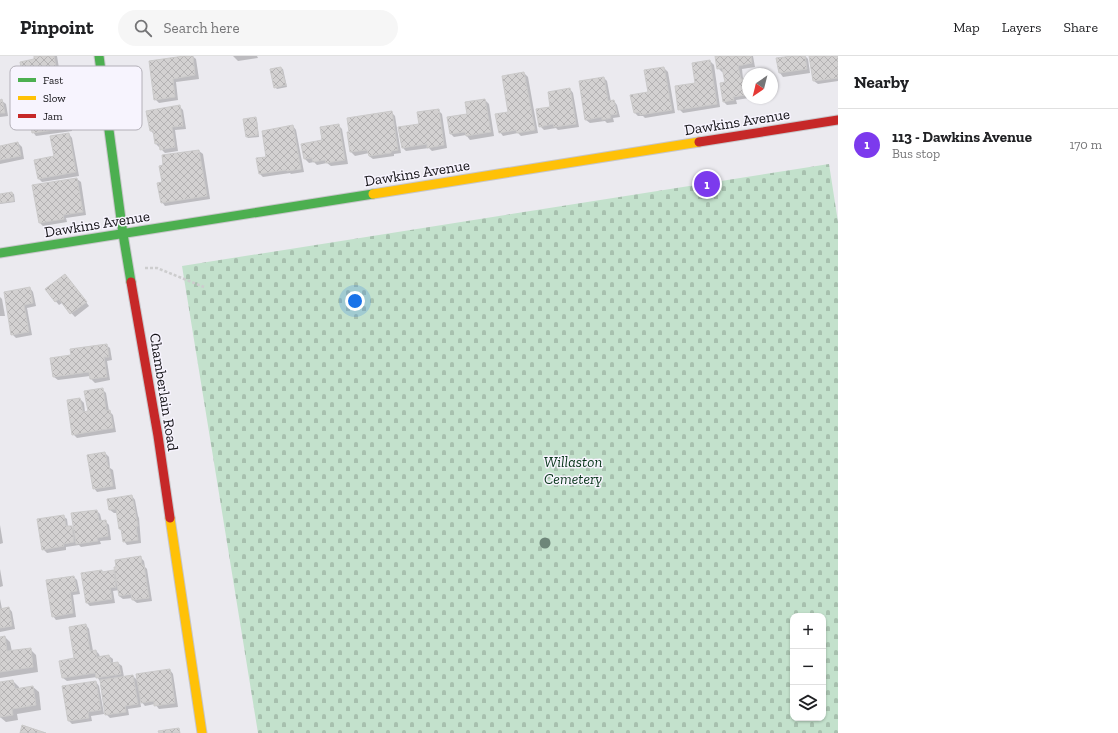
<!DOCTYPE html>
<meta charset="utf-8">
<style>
:root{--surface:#fff;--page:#f6f6f6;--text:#202124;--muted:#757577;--line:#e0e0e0;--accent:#7c3aed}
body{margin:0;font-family:"Zilla Slab",serif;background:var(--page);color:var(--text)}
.controls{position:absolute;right:12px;bottom:12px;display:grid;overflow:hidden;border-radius:8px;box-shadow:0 1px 3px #0004}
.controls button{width:36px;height:36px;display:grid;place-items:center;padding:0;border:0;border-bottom:1px solid var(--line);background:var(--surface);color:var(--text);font:20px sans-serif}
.compass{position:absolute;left:742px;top:12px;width:36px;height:36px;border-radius:50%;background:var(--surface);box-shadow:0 1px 3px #0004;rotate:215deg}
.you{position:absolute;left:355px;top:245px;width:14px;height:14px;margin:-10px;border:3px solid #fff;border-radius:50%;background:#1a73e8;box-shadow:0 0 0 6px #1a73e833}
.badge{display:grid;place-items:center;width:26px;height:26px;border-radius:50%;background:var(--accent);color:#fff;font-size:13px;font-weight:700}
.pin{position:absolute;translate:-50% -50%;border:2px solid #fff;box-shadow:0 1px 4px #0006}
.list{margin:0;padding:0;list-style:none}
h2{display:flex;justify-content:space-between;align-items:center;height:52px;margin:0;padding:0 16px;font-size:17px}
h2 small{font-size:13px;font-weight:400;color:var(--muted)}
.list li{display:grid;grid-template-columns:26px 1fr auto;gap:12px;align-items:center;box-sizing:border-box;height:72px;padding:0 16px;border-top:1px solid var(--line)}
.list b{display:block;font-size:15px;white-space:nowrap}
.list p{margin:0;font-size:13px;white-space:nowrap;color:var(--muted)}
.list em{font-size:13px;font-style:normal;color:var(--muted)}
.icon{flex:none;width:22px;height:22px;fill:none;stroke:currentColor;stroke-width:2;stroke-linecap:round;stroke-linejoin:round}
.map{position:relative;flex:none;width:838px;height:677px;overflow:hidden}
header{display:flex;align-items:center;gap:24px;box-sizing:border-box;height:56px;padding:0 20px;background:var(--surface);border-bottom:1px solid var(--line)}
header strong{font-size:19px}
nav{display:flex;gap:22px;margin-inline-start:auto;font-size:14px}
.search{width:280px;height:36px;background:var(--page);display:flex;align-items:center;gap:10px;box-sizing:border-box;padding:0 14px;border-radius:22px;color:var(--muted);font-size:15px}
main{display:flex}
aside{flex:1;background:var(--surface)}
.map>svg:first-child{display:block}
.cemetery{fill:url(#cemetery-stones);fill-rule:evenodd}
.shadow{fill:#0003}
.building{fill:url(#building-cross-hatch);stroke:#cbcaca}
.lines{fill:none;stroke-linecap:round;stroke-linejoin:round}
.fast-casing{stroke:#c7c6ca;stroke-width:11}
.slow-casing{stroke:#c7c6ca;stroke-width:11}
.jam-casing{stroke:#c7c6ca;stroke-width:11}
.path{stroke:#cdcdce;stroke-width:2.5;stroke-dasharray:3 2;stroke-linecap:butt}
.fast{stroke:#4caf50;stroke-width:9}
.slow{stroke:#ffc107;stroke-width:9}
.jam{stroke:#c62828;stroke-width:9}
.tree{fill:#6e8679}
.labels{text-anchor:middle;stroke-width:3;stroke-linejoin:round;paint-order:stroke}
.street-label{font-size:15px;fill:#131216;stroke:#f7f4fe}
.park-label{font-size:15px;font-style:italic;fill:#073519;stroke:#f7f4fe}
.key{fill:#f7f4fe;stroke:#b3b0b8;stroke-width:1}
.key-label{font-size:11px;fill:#131216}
</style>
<header>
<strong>Pinpoint</strong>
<div class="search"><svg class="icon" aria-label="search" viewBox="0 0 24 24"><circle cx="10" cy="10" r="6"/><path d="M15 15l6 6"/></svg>Search here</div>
<nav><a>Map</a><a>Layers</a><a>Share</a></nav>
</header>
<main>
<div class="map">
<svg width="838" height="677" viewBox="0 0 838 677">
<defs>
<pattern id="cemetery-stones" width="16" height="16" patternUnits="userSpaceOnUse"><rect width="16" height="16" fill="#c3e1cc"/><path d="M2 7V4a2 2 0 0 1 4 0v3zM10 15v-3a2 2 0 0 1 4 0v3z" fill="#a7c0ae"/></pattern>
<pattern id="building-cross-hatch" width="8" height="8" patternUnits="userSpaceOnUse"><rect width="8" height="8" fill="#d3d1d1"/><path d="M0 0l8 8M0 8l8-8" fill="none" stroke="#b4b2b3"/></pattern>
</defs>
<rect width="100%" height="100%" fill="#ebeaef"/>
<path class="cemetery" d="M829,108l9,58v511h-580l-76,-467zM793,560h30v102h-30z"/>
<g class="shadow">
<path d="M35,0h22l5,31 4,3 6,41 -36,5 -3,-4 20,-22 -3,-21 -21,3 -3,-3 10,-29z"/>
<path d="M192,0l4,3 3,20 -23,3 2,18 -19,3 -4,-4z"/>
<path d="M233,0h24l1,2 -20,3z"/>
<path d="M716,0h37l2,11 -13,2 1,10h5l1,19 -13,2 1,4 -10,1 -3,-3 2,-19 -2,-11h-2l-4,-4z"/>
<path d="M799,0h6l3,3 2,14 -27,4 -3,-4 -2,-14z"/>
<path d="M810,0h28v25l-20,3 -4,-3z"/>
<path d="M710,5l4,4 6,42 -37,6 -4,-4z"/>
<path d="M281,12l2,1 4,18 -10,2 -2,-2 -4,-17z"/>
<path d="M664,12l4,4 7,41 -30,5 -2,-2h-5l-3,-3 14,-20z"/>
<path d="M524,17l4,4 10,56 -17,3 -3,-3 -15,3 -3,-4 9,-19z"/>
<path d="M604,22l3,3 4,21 3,-1 3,4 3,12 -7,1 1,4 -7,1 -2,-2 -15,2 -4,-3z"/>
<path d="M570,33l3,4 6,34 -21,3 -2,-2 -12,2 -4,-4 11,-18z"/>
<path d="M485,44l4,4 5,32 -24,4 -4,-5 -12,2 -3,-3 17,-19z"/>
<path d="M0,45h2l4,3 2,12 -8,1z"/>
<path d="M180,51l3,3 3,19 -11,1 3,21 -13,2 -4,-4v-2h-2l-3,-3 -2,-10 -3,-3z"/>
<path d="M438,54l4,4 5,34 -15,3 -3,-3 -23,3 -3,-3 17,-23z"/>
<path d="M391,56l4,4 6,37 -7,1v2l-21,3 -4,-3v-3l-14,3 -4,-4 -3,-19z"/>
<path d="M256,62l1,2 2,17 -11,1 -1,-1z"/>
<path d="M338,69l4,4 6,35 -17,2 -4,-3 -10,2 -3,-3 -5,1 -4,-4 -2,-14 21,-4z"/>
<path d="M293,70l3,4 8,42 -13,2 -1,-1 -27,4 -3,-3 7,-17z"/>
<path d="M69,78l3,4 7,38 -37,6 -4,-4 17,-21z"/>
<path d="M18,87l4,4 2,12 -24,5v-17z"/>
<path d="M199,95l4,3 7,45 -45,7 -3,-4 1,-19z"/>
<path d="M77,123l4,3 5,33 -20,3 1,4 -24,4 -3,-3z"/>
<path d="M12,137l2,1 1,8 -15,2v-9z"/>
<path d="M68,223l21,27 -14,11 -13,-14 -3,2 -13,-15z"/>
<path d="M30,232l3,4 3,14 -9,2 5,27 -16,3 -4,-4z"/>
<path d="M0,241l2,2 3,17h-5z"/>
<path d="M106,289l4,3 2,12 -5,1 3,19 -15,3 -4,-4 -1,-3 -32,4 -4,-3 18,-21z"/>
<path d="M102,333l4,4 3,18 4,4 3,17 -39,6 -4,-4 7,-35 4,4 1,9h4z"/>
<path d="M105,397l4,4 1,11 3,2 3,19 -19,3 -3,-4z"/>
<path d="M132,440l3,4 3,16 1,2 2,25 -14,2 -3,-4 -2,-10 -2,-2 -3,-16h-3l-4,-3z"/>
<path d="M97,455l3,3 2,8 3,-1 4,4 2,15 -11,1 1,3 -20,3 -2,-2 -13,2v3l-19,3 -4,-4 20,-33 4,3 1,8h3l4,4z"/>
<path d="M0,469l3,18 -3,1z"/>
<path d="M140,501l4,4 1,6 2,2 5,32 -15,2 -4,-3v-2l-10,1 -4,-3v-6l-6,1 2,12 -25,3 -3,-3 14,-32 2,2 13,-2z"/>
<path d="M0,513l3,17 -3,1z"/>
<path d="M74,521l3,3 3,14 -7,1 3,22 -20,3 -3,-4z"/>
<path d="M0,543l2,10 7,-1 3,4 3,17 -15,3z"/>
<path d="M86,569l3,4 4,22h3l3,3 1,3 9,-1 4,3v4h5l4,3 2,11 9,-1 6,6 31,-12 3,4 5,33 -19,2 -4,-5 -10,2 -5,-6 1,7 -13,2 1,6 -19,3 -4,-4 -6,-33 -3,-4 -30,4 -4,-3 -2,-16 15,-3z"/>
<path d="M5,581l5,5 2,10 18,-3 6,6 2,17 -38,6v-40z"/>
<path d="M13,625l6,6v2l14,-2 6,5 2,18 -24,4 1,6 -12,2 -6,-5v-34z"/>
<path d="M96,626l3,4 5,28 -13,2 1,5 -20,3 -4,-4z"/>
</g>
<g class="building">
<path d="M34,0h20l5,27 -34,6 -5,-27 14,-3z"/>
<path d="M184,0h9l2,19 -22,4 2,18 -21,3 -5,-39z"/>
<path d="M715,0h36l1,7 -14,3 3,13 7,-1v14l-3,1 1,2 -13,2 1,3 -11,2 -3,-19 5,-1 -3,-14 -5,1z"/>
<path d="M792,0h13l2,13 -28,4 -3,-15z"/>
<path d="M809,0h29v22l-25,3z"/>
<path d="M710,4l7,44 -39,6 -3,-24 20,-3 -3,-20z"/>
<path d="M281,11l5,18 -12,3 -4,-19z"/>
<path d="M664,11l8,43 -32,5v-3l-6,1 -4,-18 18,-3 -4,-22z"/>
<path d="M524,16l11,58 -18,3 -1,-3 -17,3 -4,-19 13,-2 -6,-36z"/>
<path d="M604,21l4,24 6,-1 3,14 -7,1 1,3 -9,2v-3l-17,3 -6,-39z"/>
<path d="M63,30l6,42 -37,5 -3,-21 22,-3 -3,-21z"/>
<path d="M570,32l6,36 -22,3 -1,-3 -14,3 -3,-18 14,-2 -2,-15z"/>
<path d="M2,43l3,14h-5v-13z"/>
<path d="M485,43l6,33 -25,4 -1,-4 -15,2 -3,-17 20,-3 -2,-12z"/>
<path d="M180,49l3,21 -11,1 3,20 -15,3 -1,-7 -4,1 -2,-13h-3l-4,-20z"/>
<path d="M439,53l5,36 -17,3v-4l-25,4 -4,-21 21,-3 -2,-12z"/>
<path d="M392,55l6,39 -7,1v2l-22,3 -2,-6 -17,2 -3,-20h2l-2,-14z"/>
<path d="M256,61l2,18 -12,2 -3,-18z"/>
<path d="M339,68l6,36 -19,3 -1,-3 -12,2 -1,-4 -8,1 -3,-15 21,-4 -2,-13z"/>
<path d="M293,69l8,44 -14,2 -1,-1 -27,4 -3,-16 10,-1 -4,-26z"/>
<path d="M69,77l7,39 -38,7 -4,-19 20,-4 -4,-20z"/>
<path d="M18,86l3,14 -21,4v-14z"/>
<path d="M199,94l8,46 -46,7 -4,-20 5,-1 -3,-16 4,-1 -1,-10z"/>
<path d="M77,122l6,34 -20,3 1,4 -25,4 -7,-38z"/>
<path d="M12,136l2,9 -14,2v-9z"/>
<path d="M65,218l22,28 -17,12 -11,-15 -4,3 -10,-13z"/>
<path d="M30,231l3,16 -9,2 5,27 -18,3 -7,-43z"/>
<path d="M107,288l2,13h-5l3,20 -17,2 -1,-7 -36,5 -3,-19 21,-3 -1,-6z"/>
<path d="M103,332l3,23 4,-1 3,18 -41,7 -5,-35 13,-2 3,14 5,-1 -4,-20z"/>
<path d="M105,396l3,14h1l4,20 -20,3 -6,-34z"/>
<path d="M132,439l6,31h-2l2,14 -15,2 -2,-13h-2l-3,-20 -7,1 -2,-11z"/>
<path d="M97,454l2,11 7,-1 2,16 -11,2 1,3 -22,3 -5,-31z"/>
<path d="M64,459l2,11h6l2,16 -11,2 1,2 -22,4 -5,-31z"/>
<path d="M141,500l1,9h2l5,33 -17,2 -1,-6 -12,2 -5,-29h2l-1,-7z"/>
<path d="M102,514v2l12,-2 2,17 -6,1 2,11 -26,4 -5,-30z"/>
<path d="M74,520l3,15 -7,1 3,21 -21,4 -6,-37z"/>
<path d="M9,551l3,19 -12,2v-19z"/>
<path d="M86,568l4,27 6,-1 1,7 12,-2 2,8 7,-1 3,12 -25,4 -1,-5 -33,5 -3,-17 15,-3 -5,-31z"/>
<path d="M5,580l2,15 24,-3 2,19 -33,5v-35z"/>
<path d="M170,613l5,34 -21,3v-5l-13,2 -5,-29z"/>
<path d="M133,619l5,29 -13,2 1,6 -21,3 -5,-35z"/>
<path d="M13,624l2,9 18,-3 3,19 -24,4 1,6 -13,2v-35z"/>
<path d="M96,625l5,29 -13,2 1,6 -21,3 -6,-35z"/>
<path d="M22,669l24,8h-26z"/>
<path d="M179,672l1,5h-21l-1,-2z"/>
</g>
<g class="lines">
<g class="fast-casing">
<g id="fast">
<path d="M99,0l24,178 8,48"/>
<path d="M0,197l373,-59"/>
</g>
</g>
<g class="slow-casing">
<g id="slow">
<path d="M373,138l326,-52"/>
<path d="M170,462l32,215"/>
</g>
</g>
<g class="jam-casing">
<g id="jam">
<path d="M699,86l139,-22"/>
<path d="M131,226l27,154 12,82"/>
</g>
</g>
<path class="path" d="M145,212h12l47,19"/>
<use href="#fast" class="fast"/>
<use href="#slow" class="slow"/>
<use href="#jam" class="jam"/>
</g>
<circle class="tree" cx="545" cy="487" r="5.5"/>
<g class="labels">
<g class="street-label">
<text transform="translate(737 66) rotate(-9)" y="5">Dawkins Avenue</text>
<text transform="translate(417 117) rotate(-9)" y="5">Dawkins Avenue</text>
<text transform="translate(97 168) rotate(-9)" y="5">Dawkins Avenue</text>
<text transform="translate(164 336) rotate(81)" y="5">Chamberlain Road</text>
</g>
<g class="park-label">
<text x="573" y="411">Willaston<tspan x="573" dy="17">Cemetery</tspan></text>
</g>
</g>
<rect x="10" y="10" width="132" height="64" rx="6" class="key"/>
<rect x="18" y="22" width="18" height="4" fill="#4caf50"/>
<rect x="18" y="40" width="18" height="4" fill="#ffc107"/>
<rect x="18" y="58" width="18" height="4" fill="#c62828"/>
<g class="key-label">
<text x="43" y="28">Fast</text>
<text x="43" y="46">Slow</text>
<text x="43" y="64">Jam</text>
</g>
</svg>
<div class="controls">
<button>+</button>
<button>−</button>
<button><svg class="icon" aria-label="layers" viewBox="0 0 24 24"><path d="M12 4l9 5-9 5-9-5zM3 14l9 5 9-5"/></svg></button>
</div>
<svg class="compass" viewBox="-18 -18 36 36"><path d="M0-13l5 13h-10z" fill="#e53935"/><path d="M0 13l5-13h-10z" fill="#757577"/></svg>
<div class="you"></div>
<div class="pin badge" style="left:707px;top:128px">1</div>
</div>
<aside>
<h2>Nearby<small></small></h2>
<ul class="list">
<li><span class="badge">1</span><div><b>113 - Dawkins Avenue</b><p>Bus stop</p></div><em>170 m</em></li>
</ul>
</aside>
</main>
